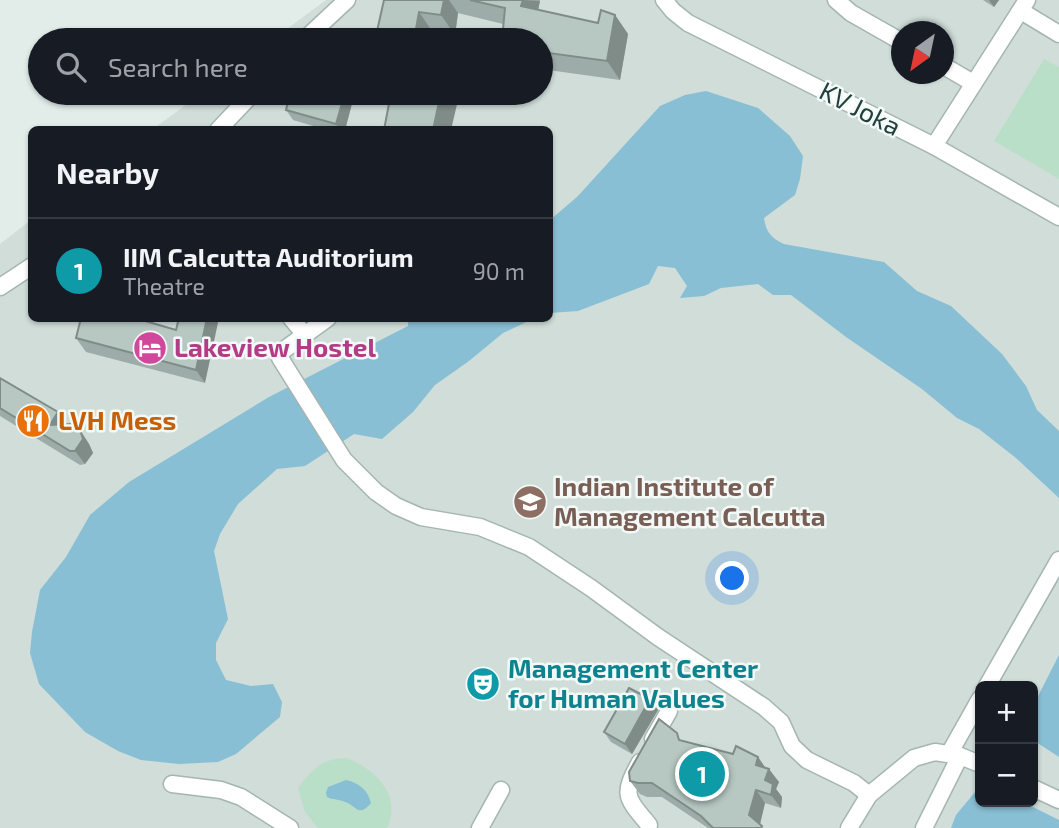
<!DOCTYPE html>
<meta charset="utf-8">
<style>
:root{--surface:#171b24;--page:#20242c;--text:#f1f3f6;--muted:#9ea1a6;--line:#363941;--accent:#f79256}
body{margin:0;font-family:"Exo 2",sans-serif;background:var(--page);color:var(--text)}
.controls{position:absolute;right:21px;bottom:21px;display:grid;overflow:hidden;border-radius:10px;box-shadow:0 2px 5px #0004}
.controls button{width:63px;height:63px;display:grid;place-items:center;padding:0;border:0;border-bottom:2px solid var(--line);background:var(--surface);color:var(--text);font:35px sans-serif}
.compass{position:absolute;left:891px;top:21px;width:63px;height:63px;border-radius:50%;background:var(--surface);box-shadow:0 2px 5px #0004;rotate:213deg}
.you{position:absolute;left:733px;top:579px;width:24px;height:24px;margin:-18px;border:5px solid #fff;border-radius:50%;background:#1a73e8;box-shadow:0 0 0 10px #1a73e833}
.badge{display:grid;place-items:center;width:46px;height:46px;border-radius:50%;background:var(--accent);color:#fff;font-size:23px;font-weight:700}
.pin{position:absolute;translate:-50% -50%;border:4px solid #fff;box-shadow:0 2px 7px #0006}
.list{margin:0;padding:0;list-style:none}
h2{display:flex;justify-content:space-between;align-items:center;height:91px;margin:0;padding:0 28px;font-size:30px}
h2 small{font-size:23px;font-weight:400;color:var(--muted)}
.list li{display:grid;grid-template-columns:46px 1fr auto;gap:21px;align-items:center;box-sizing:border-box;height:105px;padding:0 28px;border-top:2px solid var(--line)}
.list b{display:block;font-size:26px;white-space:nowrap}
.list p{margin:0;font-size:23px;white-space:nowrap;color:var(--muted)}
.list em{font-size:23px;font-style:normal;color:var(--muted)}
.icon{flex:none;width:38px;height:38px;fill:none;stroke:currentColor;stroke-width:2;stroke-linecap:round;stroke-linejoin:round}
.map{position:relative;flex:none;width:1059px;height:828px;overflow:hidden}
.search{position:absolute;background:var(--surface);box-shadow:0 2px 5px #0004;left:28px;top:28px;width:525px;height:77px;display:flex;align-items:center;gap:18px;box-sizing:border-box;padding:0 24px;border-radius:38px;color:var(--muted);font-size:26px}
.panel{position:absolute;background:var(--surface);box-shadow:0 2px 5px #0004;left:28px;top:126px;width:525px;height:196px;border-radius:10px}
.map>svg:first-child{display:block}
.built{fill:#d0ddd9;fill-rule:evenodd}
.green{fill:#badfc9}
.water{fill:#88bfd4}
.lines{fill:none;stroke-linecap:round;stroke-linejoin:round}
.minor-casing{stroke:#a4b5b2;stroke-width:19}
.minor{stroke:#fff;stroke-width:16}
.wall{fill:#9daca8}
.shaded-wall{fill:#808c88}
.building{fill:#b7c8c3;stroke:#808c88;stroke-width:2}
.labels{text-anchor:middle;stroke-width:5;stroke-linejoin:round;paint-order:stroke}
.street-label{font-size:26px;fill:#213f3b;stroke:#f3f9f7}
.hotel-label{font-size:26px;font-weight:bold;fill:#b23c85;stroke:#f3f9f7;text-anchor:start}
.food-label{font-size:26px;font-weight:bold;fill:#c56008;stroke:#f3f9f7;text-anchor:start}
.education-label{font-size:26px;font-weight:bold;fill:#785e54;stroke:#f3f9f7;text-anchor:start}
.culture-label{font-size:26px;font-weight:bold;fill:#0d838f;stroke:#f3f9f7;text-anchor:start}
</style>
<div class="map">
<svg width="1059" height="828" viewBox="0 0 1059 828">
<rect width="100%" height="100%" fill="#e2edea"/>
<path class="built" d="M326,0h733v828h-1059v-584l31,-24 1,98h518v-188l-397,-1 49,-36h339v-53h-269zM902,32h42v42h-42zM980,686h53v116h-53z"/>
<g class="green">
<path d="M1044,59l15,8v112l-65,-38z"/>
<path d="M346,758c28,10 57,37 41,70h-69l-13,-16 -7,-24c15,-19 22,-29 48,-30z"/>
</g>
<g class="water">
<path d="M706,91l52,17 32,28 13,20 -3,23 -5,16 -31,23c2,14 7,20 20,26l100,18 33,29 34,15 51,48 24,32 11,24 22,21v67l-43,-40 -37,-29 -22,-11 -35,-29 -76,-52 -55,-42h-18l-15,-11 -37,4 -17,8 -24,2 7,-12 -12,-18 -17,-2 -9,18 -71,27 -28,2v-93l27,-23 83,-91 25,-11z"/>
<path d="M408,319h125l-30,14 -34,28 -34,24 -22,27 -31,27 -28,-5 -49,32 -28,3 -39,35 -18,30 -6,17 14,68 -12,24v17l10,20 25,6 22,-2 9,18 -2,15 -44,37 -18,8 -39,2 -38,-4 -23,-9 -33,-19 -46,-48 -9,-31 2,-21 8,-42 26,-33 24,-42 39,-33 140,-85 139,-71z"/>
<path d="M1059,655v102l-26,-17v-34z"/>
<path d="M346,780c13,3 22,10 25,23 -13,15 -14,3 -26,-1 -6,-3 -12,-2 -18,-5l-1,-4 2,-6z"/>
<path d="M980,786v16h43l36,18v8h-108l5,-13z"/>
</g>
<g class="lines">
<g class="minor-casing">
<g id="minor">
<path d="M664,0l9,11 15,12 246,123 125,71"/>
<path d="M836,0l15,13 51,29"/>
<path d="M1021,11l38,23"/>
<path d="M304,40l43,-40"/>
<path d="M944,66l29,17"/>
<path d="M218,130l35,-37"/>
<path d="M934,146l93,-146"/>
<path d="M0,287l32,-21"/>
<path d="M291,318l14,17"/>
<path d="M328,318l-47,34 -1,6 64,102 32,32 20,14 25,11 59,10 49,20 62,41 67,49 106,70 17,15 11,24 15,14 47,23 15,12"/>
<path d="M987,686l72,-126"/>
<path d="M653,739l16,-28"/>
<path d="M949,754l31,-55"/>
<path d="M640,762c-18,33 -15,34 9,63"/>
<path d="M172,784l49,6 20,7 49,31"/>
<path d="M1033,788l26,12"/>
<path d="M480,828l21,-38"/>
<path d="M849,828l20,-33 45,-37 21,-6 25,4 20,8"/>
<path d="M924,828l36,-72"/>
</g>
</g>
<use href="#minor" class="minor"/>
</g>
<g class="wall">
<path d="M384,0h156l-2,10 60,13 17,-8 13,19 -8,46 -79,-11v-29l-38,-16 -45,-11 -3,22 -23,-4z"/>
<path d="M983,0h16l-5,7z"/>
<path d="M379,93h74l5,7 -67,-3 -10,-1z"/>
<path d="M354,96l-9,34h-18l-34,-10 -7,-10z"/>
<path d="M176,330l29,53 -119,-31 -10,-14z"/>
<path d="M0,378l58,34 8,12 14,6 9,14 4,9 -8,11 -5,1 -80,-49z"/>
<path d="M650,699l8,11 -26,44 -21,-12 -7,-10z"/>
<path d="M683,741l50,13 25,3 7,11 14,14 -3,7 6,8 -1,11 -16,-5 -5,21 3,4h-55l-46,-31h-15l-7,-3 -10,-13z"/>
</g>
<g class="shaded-wall">
<path d="M444,0h5l9,13 -3,22 -14,-20z"/>
<path d="M523,0l17,1 -5,24 -14,-19z"/>
<path d="M989,0h10l-5,7z"/>
<path d="M419,12l13,19 -1,9h-17z"/>
<path d="M615,15l13,19 -8,46 -13,-19z"/>
<path d="M345,93h7l2,3 -9,34h-5l-4,-6z"/>
<path d="M441,93h12l5,7 -7,30h-18z"/>
<path d="M207,318h12l-14,65 -9,-13z"/>
<path d="M58,412l9,14 -17,-1z"/>
<path d="M80,430l9,14 4,9 -8,11 -10,-13z"/>
<path d="M650,699l8,11 -26,44 -7,-10z"/>
<path d="M758,757l9,13 2,-1 10,13 -3,7 6,8 -1,11 -10,-13 -15,-30z"/>
<path d="M756,790l9,13 -6,25 -10,-13z"/>
</g>
<g class="building">
<path d="M384,0h60l-3,15 -22,-3 -5,28h-39z"/>
<path d="M470,0h53l-2,6 77,17 3,-13 14,5 -8,46 -66,-9v-12h-39l3,-32z"/>
<path d="M290,93h55l-9,31 -50,-14z"/>
<path d="M391,93h50l-8,37h-49z"/>
<path d="M81,318h54l41,12 3,-12h28l-11,52 -120,-32z"/>
<path d="M0,378l58,34 -8,13 22,-1 8,6 3,9 -8,12h-5l-70,-43z"/>
<path d="M629,688l21,11 -25,45 -21,-12z"/>
<path d="M659,719l18,14 2,7 54,14 3,-8 22,11 -2,8 13,4 -4,11 8,4 -2,11 -15,-5 -7,25 13,11 -1,2h-48l-12,-12 -49,-33h-14l-8,-2 -1,-9z"/>
</g>
<defs>
<g id="hotel-disc" transform="scale(1.75)"><circle r="9.5" fill="#d1479c" stroke="#f3f9f7"/><path d="M-6-4.5h1.5V1H6V5H4.5V3h-9V5H-6ZM-4 0a1.8 1.8 0 1 1 3.6 0ZM.5 0V-2.5h3Q6-2.5 6 0Z" fill="#fff"/></g>
<g id="restaurant-disc" transform="scale(1.75)"><circle r="9.5" fill="#e8710a" stroke="#f3f9f7"/><path d="M-5-6h1v4h1v-4h1v4h1v-4h1v5L-1.5 .5V6h-2V.5L-5-1ZM5-6V6H3V1.5H1.5Q1.5-4 5-6Z" fill="#fff"/></g>
<g id="university-disc" transform="scale(1.75)"><circle r="9.5" fill="#8d6e63" stroke="#f3f9f7"/><path d="M0-5L7-2L0 1L-7-2ZM-4 1L0 2.5L4 1V4Q0 6-4 4Z" fill="#fff"/></g>
<g id="theatre-disc" transform="scale(1.75)"><circle r="9.5" fill="#0f9aa8" stroke="#f3f9f7"/><path d="M-5-5.5Q0-4 5-5.5V0Q5 5 0 6Q-5 5-5 0ZM-3.3-2.5H-1v1.5H-3.3ZM1-2.5H3.3v1.5H1ZM-2.8 1Q0 5.5 2.8 1Z" fill="#fff"/></g>
</defs>
<g fill-rule="evenodd">
<use href="#hotel-disc" x="150" y="348"/>
<use href="#restaurant-disc" x="33" y="421"/>
<use href="#university-disc" x="530" y="502"/>
<use href="#theatre-disc" x="483" y="684"/>
</g>
<g class="labels">
<g class="street-label">
<text transform="translate(860 109) rotate(27)" y="9">KV Joka</text>
</g>
<g class="hotel-label">
<text x="174" y="357">Lakeview Hostel</text>
</g>
<g class="food-label">
<text x="58" y="430">LVH Mess</text>
</g>
<g class="education-label">
<text x="554" y="496">Indian Institute of<tspan x="554" dy="30">Management Calcutta</tspan></text>
</g>
<g class="culture-label">
<text x="508" y="678">Management Center<tspan x="508" dy="30">for Human Values</tspan></text>
</g>
</g>
</svg>
<div class="controls">
<button>+</button>
<button>−</button>
</div>
<svg class="compass" viewBox="-18 -18 36 36"><path d="M0-13l5 13h-10z" fill="#e53935"/><path d="M0 13l5-13h-10z" fill="#9ea1a6"/></svg>
<div class="you"></div>
<div class="pin badge" style="left:702px;top:774px;background:#0f9aa8">1</div>
<div class="search"><svg class="icon" aria-label="search" viewBox="0 0 24 24"><circle cx="10" cy="10" r="6"/><path d="M15 15l6 6"/></svg>Search here</div>
<section class="panel">
<h2>Nearby<small></small></h2>
<ul class="list">
<li><span class="badge" style="background:#0f9aa8">1</span><div><b>IIM Calcutta Auditorium</b><p>Theatre</p></div><em>90 m</em></li>
</ul>
</section>
</div>
